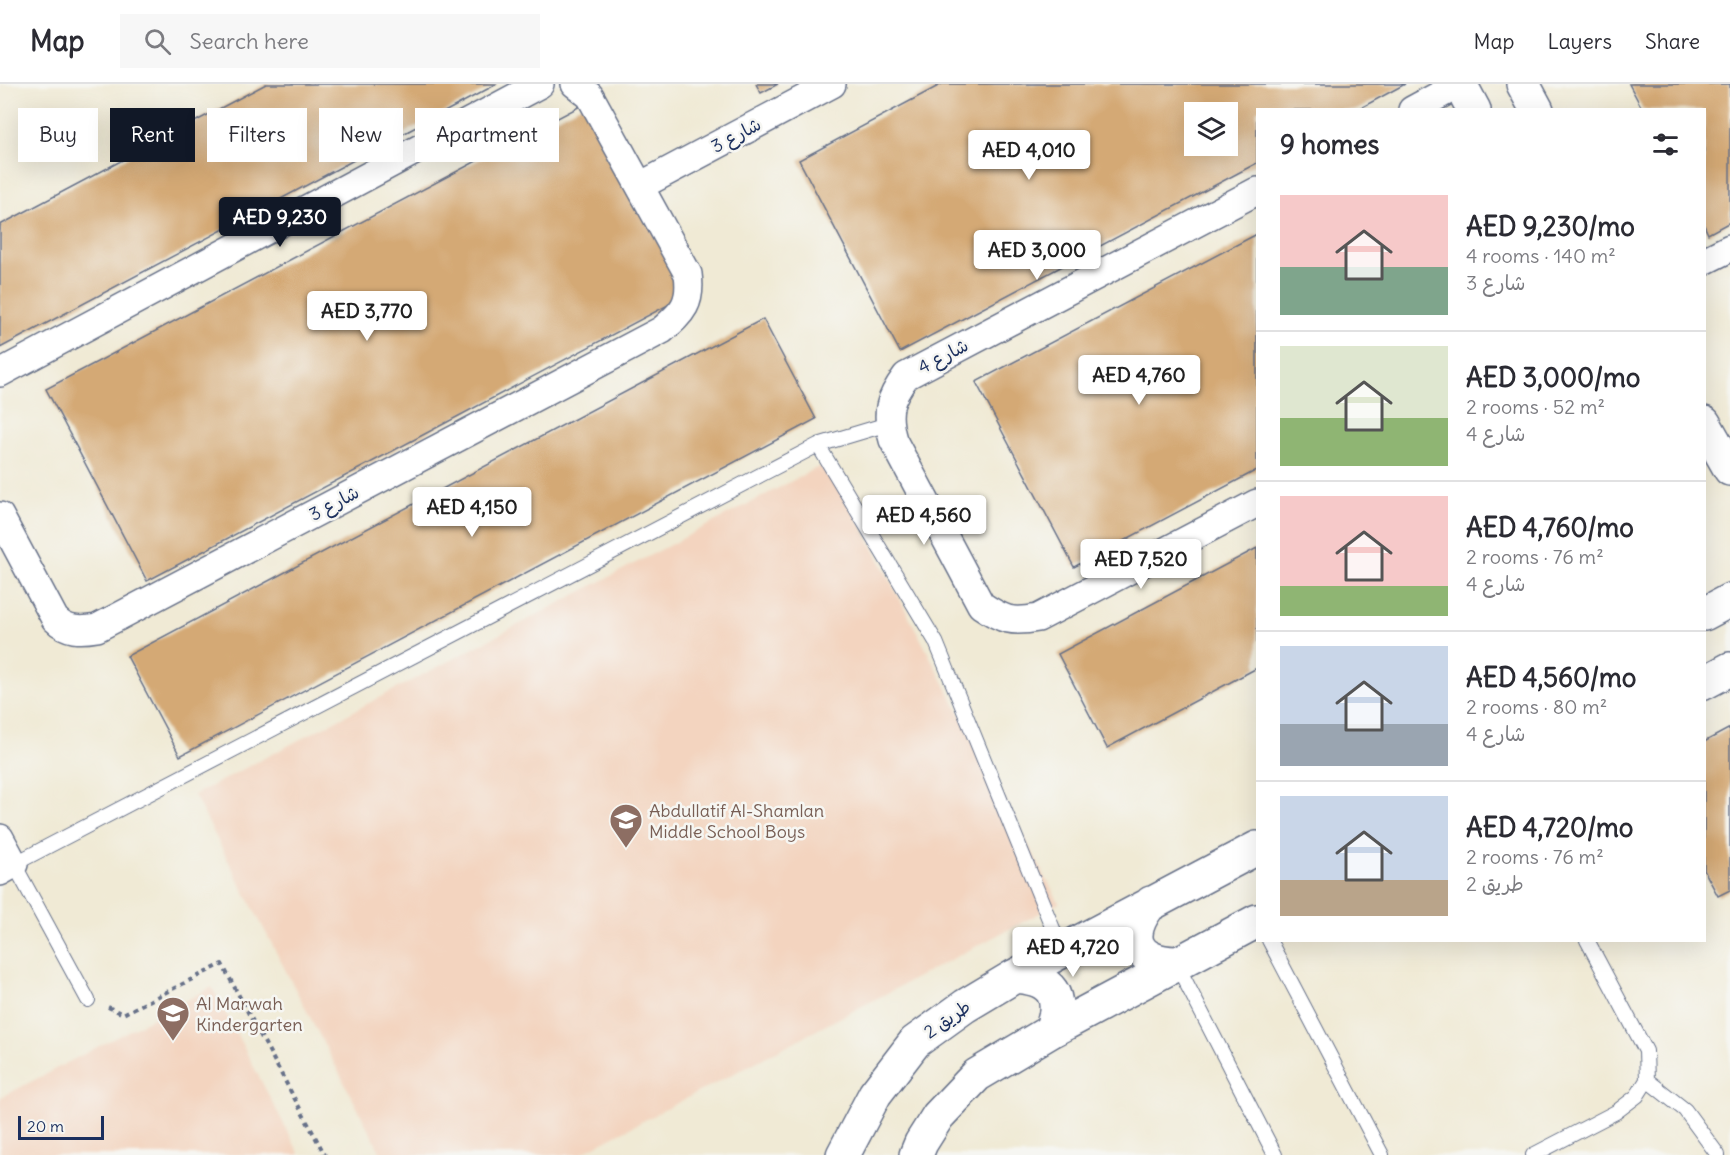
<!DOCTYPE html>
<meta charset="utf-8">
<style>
:root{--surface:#fff;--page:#f7f7f7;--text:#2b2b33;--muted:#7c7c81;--line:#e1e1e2;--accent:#111827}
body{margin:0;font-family:Delius,"Playpen Sans Arabic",sans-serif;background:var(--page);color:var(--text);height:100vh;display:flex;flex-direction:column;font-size:22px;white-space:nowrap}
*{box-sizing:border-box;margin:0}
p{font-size:20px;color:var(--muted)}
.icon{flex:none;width:33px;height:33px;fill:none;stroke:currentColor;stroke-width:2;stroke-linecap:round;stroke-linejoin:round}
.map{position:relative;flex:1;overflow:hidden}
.drawer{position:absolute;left:1256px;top:24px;width:450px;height:834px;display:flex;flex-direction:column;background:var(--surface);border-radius:0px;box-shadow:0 6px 24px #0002}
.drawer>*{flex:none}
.banner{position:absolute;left:18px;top:24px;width:570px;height:54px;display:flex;gap:12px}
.tools{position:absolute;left:1184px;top:18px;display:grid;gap:12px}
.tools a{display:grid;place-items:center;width:54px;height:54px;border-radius:0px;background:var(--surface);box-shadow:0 6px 24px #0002;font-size:30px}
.scale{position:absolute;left:18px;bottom:15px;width:86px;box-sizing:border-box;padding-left:6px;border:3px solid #1b2f5e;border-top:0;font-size:16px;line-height:21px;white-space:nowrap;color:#1b2f5e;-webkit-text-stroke:4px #f6f6f2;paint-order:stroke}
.price{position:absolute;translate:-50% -51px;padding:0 14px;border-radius:6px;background:#fff;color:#222;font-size:20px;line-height:39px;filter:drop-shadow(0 2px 3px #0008)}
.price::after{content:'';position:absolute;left:50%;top:36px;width:18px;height:14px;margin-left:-9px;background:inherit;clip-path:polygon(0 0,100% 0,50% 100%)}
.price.on{background:var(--accent);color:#fff}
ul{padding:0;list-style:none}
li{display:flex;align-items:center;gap:18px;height:150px;padding:0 24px}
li+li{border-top:2px solid var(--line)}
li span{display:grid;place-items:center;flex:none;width:168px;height:120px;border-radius:0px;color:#555}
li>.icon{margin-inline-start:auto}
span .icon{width:72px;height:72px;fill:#fffc;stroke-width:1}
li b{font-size:26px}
h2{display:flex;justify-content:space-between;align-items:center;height:72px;padding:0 24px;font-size:26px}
.pill{padding:0 21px;border-radius:0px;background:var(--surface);box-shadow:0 6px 24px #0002;font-size:21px;line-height:54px}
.pill.on{background:var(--accent);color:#fff}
header{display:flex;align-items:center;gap:36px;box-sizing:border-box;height:84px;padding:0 30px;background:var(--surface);border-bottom:2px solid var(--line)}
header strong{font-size:28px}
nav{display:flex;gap:33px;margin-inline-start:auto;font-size:21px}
.search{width:420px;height:54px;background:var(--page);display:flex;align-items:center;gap:15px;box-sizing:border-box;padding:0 21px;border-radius:0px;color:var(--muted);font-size:22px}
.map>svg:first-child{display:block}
</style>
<header>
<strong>Map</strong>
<div class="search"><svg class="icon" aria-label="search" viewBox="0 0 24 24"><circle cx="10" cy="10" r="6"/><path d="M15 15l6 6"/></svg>Search here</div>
<nav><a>Map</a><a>Layers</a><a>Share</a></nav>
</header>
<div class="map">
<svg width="1730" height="1071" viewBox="0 0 1730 1071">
<rect width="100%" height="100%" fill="#f6f6f2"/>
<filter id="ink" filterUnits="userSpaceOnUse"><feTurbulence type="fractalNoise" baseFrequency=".0167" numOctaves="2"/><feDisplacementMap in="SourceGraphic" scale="12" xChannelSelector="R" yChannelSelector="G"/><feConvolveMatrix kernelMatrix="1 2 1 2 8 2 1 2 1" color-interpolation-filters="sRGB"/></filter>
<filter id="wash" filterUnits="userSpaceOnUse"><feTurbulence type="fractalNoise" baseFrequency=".008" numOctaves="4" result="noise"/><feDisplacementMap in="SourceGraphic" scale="24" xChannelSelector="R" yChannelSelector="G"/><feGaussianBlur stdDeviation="1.35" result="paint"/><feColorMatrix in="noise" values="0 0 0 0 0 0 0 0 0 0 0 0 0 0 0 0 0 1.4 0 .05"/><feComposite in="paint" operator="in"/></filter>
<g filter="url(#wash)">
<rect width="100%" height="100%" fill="#f0ead5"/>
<path fill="#f3d4bf" d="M 828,378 L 1059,819 L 578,1071 L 382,1071 L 194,711 Z
M 212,903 L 300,1071 L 0,1071 L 0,1014 Z"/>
<g id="blocks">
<path fill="#d4a975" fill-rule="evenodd" d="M 266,0 L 497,0 L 0,264 L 0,141 Z
M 756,0 L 778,0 L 761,9 Z
M 942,0 L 1405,0 L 1357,26 L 1257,26 L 1257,79 L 900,268 L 799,76 ZM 1194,28 L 1227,28 L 1227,62 L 1194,62 Z
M 1629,0 L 1730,0 L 1730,138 L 1708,150 L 1704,141 L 1704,26 L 1643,26 Z
M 586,19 L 687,211 L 147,497 L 46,305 Z
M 1257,150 L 1257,386 L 1074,483 L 976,298 Z
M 763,235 L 816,335 L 180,672 L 127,572 Z
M 1257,464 L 1257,584 L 1107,664 L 1058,570 Z
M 1730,644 L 1730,806 L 1718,812 L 1704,786 L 1704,658 Z"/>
</g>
</g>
<g filter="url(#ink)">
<use href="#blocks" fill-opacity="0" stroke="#667088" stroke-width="1.5"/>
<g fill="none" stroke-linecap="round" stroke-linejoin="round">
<g stroke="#667088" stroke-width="16">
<path id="lane" d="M 818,361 L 936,558 L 1062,867
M 1269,856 L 1382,1071
M 1176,879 L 1275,1071
M 88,916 L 14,780 L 818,361 L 888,340
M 1647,996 L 1685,1026 L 1718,1071
M 1533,1071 L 1616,1028 L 1637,1012 L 1647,996 L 1646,967 L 1587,856"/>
</g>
<g stroke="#667088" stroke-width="30">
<path id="street" d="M 1412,26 L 1460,0
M 640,102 L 832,0
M 1257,107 L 906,292 C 889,315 885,328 893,356 L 981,521 C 1003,536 1012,539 1038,534 L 1257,419
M 1704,177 L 1730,164
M 0,289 L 540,0
M 0,432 L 55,535 C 67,547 80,547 97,544 L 662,246 C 683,228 692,219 688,190 L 590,12 L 575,0
M 0,754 L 14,780 L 0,788"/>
</g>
<g stroke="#667088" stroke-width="36">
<path id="secondary" d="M 1460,0 L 1474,26
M 1523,0 L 1537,26
M 1704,339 L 1730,385
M 1704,530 L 1730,516
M 1704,599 L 1730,585
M 1151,819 C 1124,851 1134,878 1176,879
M 1015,892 C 1052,895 1064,911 1051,947
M 843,1071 L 875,1010 L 915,958 L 965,922 L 1015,892 L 1257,764
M 916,1071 L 921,1059 L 938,1032 L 977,991 L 1051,947 L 1257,837"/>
</g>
<path stroke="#667088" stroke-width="4" stroke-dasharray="4.5 4.5" stroke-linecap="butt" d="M 108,923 L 123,930 L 222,880 L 325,1071"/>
<use href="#lane" stroke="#fff" stroke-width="14"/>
<use href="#street" stroke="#fff" stroke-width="27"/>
<use href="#secondary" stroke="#fff" stroke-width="33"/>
</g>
</g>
<defs>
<g id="school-pin" transform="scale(1.725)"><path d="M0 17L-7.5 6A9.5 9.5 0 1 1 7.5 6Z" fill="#8d6e63" stroke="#f6f6f2"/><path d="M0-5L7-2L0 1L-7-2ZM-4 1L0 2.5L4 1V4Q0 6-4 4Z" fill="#fff"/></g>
</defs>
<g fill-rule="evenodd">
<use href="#school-pin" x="626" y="736"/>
<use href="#school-pin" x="173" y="929"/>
</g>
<g text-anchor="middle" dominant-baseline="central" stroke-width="5" stroke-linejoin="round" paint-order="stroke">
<g font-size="18" fill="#1b2f5e" stroke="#f6f6f2">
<text transform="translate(736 51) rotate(-28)">شارع 3</text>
<text transform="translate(943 272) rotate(-28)">شارع 4</text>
<text transform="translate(334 419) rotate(-28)">شارع 3</text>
<text transform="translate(947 935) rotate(-35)">طريق 2</text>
</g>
<g font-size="18" fill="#785e54" stroke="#f6f6f2" text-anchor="start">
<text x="649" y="726">Abdullatif Al-Shamlan<tspan x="649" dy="21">Middle School Boys</tspan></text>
<text x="196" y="919">Al Marwah<tspan x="196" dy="21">Kindergarten</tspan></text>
</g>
</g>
</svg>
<div class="tools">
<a><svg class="icon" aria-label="layers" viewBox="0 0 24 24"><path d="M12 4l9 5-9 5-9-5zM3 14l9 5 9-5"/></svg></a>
</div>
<div class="scale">20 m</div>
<b class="price" style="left:1029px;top:97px">AED 4,010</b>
<b class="price on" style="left:280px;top:164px">AED 9,230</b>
<b class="price" style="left:1037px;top:197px">AED 3,000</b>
<b class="price" style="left:367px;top:258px">AED 3,770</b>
<b class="price" style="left:1139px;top:322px">AED 4,760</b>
<b class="price" style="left:472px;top:454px">AED 4,150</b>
<b class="price" style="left:924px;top:462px">AED 4,560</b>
<b class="price" style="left:1141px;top:506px">AED 7,520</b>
<b class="price" style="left:1073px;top:894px">AED 4,720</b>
<div class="banner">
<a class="pill">Buy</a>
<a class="pill on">Rent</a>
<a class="pill">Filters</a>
<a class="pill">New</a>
<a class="pill">Apartment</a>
</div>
<section class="drawer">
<h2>9 homes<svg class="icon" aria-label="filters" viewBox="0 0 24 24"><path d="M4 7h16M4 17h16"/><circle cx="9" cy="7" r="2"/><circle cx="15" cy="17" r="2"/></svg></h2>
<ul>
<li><span style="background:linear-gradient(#f6c9c9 60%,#7fa58c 0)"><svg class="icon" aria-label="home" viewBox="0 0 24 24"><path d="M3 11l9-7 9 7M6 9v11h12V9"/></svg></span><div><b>AED 9,230/mo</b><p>4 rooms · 140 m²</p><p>شارع 3</p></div></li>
<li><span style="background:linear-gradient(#dfe7d0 60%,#8fb573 0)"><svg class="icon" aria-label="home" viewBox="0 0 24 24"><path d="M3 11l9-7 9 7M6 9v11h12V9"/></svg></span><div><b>AED 3,000/mo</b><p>2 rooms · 52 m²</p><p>شارع 4</p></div></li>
<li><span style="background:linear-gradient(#f6c9c9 75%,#8fb573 0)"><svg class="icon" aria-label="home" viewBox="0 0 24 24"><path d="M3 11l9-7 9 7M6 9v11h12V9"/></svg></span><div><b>AED 4,760/mo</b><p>2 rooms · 76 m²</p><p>شارع 4</p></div></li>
<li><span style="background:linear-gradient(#c9d6e8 65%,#9aa5b1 0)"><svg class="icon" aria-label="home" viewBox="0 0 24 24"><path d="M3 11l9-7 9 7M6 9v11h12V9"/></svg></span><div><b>AED 4,560/mo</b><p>2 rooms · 80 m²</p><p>شارع 4</p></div></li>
<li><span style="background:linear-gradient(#c9d6e8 70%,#b9a48a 0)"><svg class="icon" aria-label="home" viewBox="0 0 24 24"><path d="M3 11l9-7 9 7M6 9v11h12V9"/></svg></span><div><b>AED 4,720/mo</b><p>2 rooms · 76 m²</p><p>طريق 2</p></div></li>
</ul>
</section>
</div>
